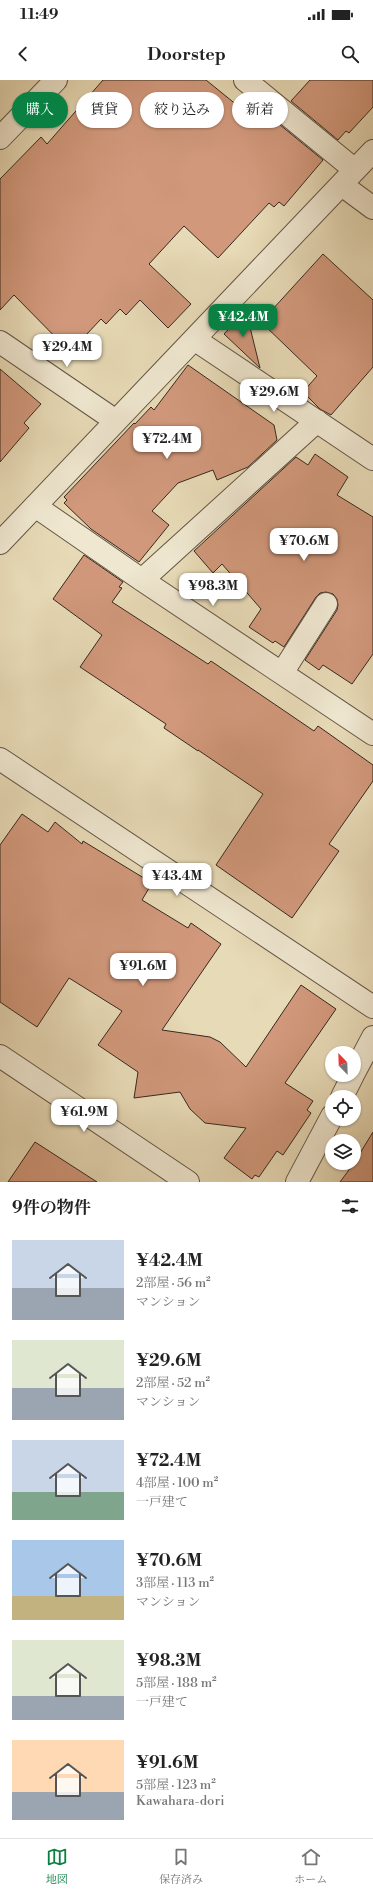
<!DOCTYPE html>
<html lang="ja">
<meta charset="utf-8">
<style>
:root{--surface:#fff;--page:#f6f6f6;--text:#222;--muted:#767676;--line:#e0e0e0;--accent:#0b8043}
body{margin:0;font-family:"Libre Bodoni","Noto Serif JP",serif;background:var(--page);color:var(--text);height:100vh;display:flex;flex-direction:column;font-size:15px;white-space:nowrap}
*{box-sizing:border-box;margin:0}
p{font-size:13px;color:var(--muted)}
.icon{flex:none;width:22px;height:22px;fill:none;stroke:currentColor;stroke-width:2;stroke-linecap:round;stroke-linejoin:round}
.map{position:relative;height:1102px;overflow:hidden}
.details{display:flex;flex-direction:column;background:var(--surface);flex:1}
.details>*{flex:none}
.top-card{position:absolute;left:12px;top:12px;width:349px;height:36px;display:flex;gap:8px}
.needle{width:26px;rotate:337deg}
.buttons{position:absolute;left:325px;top:966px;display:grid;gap:8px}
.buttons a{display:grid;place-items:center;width:36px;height:36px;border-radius:50%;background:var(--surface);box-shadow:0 1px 3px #0004;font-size:20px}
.price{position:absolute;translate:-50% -34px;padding:0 9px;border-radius:8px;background:#fff;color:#222;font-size:13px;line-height:26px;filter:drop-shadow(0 1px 2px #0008)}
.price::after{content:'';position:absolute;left:50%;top:24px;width:12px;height:9px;margin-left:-6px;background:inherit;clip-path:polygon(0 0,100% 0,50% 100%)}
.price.current{background:var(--accent);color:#fff}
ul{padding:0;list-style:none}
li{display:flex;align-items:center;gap:12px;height:100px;padding:0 12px}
li span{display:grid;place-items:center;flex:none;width:112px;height:80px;border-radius:0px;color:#555}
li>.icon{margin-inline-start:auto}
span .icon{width:48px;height:48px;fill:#fffc;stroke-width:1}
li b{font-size:17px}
h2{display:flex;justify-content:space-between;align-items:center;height:48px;padding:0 12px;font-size:17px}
.chip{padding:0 14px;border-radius:18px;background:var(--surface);box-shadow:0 1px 3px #0004;font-size:14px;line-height:36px}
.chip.current{background:var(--accent);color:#fff}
.status{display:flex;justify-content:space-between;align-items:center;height:28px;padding:0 20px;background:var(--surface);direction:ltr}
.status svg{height:11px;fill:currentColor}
header{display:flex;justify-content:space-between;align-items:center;height:52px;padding:0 12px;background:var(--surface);font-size:18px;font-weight:600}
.tabs{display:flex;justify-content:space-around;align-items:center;height:56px;border-top:1px solid var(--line);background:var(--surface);font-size:11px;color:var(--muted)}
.tabs a{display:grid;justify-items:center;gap:2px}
.tabs .current{color:var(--accent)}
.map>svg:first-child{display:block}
</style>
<div class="status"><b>11:49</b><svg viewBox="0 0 49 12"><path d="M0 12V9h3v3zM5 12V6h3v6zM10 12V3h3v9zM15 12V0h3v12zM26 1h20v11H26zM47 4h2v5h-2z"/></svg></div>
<header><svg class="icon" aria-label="back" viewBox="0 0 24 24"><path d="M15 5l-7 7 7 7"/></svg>Doorstep<svg class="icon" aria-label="search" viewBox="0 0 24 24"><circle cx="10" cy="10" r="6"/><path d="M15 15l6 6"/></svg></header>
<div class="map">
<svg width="373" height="1102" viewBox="0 0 373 1102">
<rect width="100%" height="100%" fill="#e7dab6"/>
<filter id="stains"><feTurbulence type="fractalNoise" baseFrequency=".005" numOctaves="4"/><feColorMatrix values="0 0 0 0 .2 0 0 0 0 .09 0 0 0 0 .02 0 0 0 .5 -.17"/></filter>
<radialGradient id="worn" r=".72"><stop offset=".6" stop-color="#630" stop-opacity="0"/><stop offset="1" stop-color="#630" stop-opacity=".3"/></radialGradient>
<path fill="#d1987b" stroke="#37281f" d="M 103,0 L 206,0 L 243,30 L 250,22 L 271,43 L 274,40 L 323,80 L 284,126 L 279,122 L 274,127 L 269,123 L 218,178 L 184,146 L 149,184 L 191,224 L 168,248 L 140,220 L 126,235 L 120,229 L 106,244 L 101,239 L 70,272 L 14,215 L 0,230 L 0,99 L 41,57 L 47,64 Z
M 310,0 L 373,0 L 373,27 L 349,53 L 346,51 L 338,60 L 291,21 Z
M 323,174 L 373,220 L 373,287 L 331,335 L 320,329 L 303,312 L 317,296 L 261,242 Z
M 246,231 L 260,288 L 224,254 Z
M 188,285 L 274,345 L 277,360 L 248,387 L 217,400 L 213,390 L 178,403 L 152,431 L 169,445 L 139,482 L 91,449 L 64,423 L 67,420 L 64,417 L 134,343 L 135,344 L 151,327 L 154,330 Z
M 0,289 L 41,324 L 24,343 L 29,348 L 0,382 Z
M 315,374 L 348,397 L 337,415 L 373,437 L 373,574 L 352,604 L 323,585 L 319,590 L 305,580 L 337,530 L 338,525 L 337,519 L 333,514 L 326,512 L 320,513 L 316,517 L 284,567 L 275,561 L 273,563 L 249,547 L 261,529 L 222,484 L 213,493 L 194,471 L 296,377 L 308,385 Z
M 84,475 L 123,502 L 119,507 L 122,508 L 112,522 L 208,584 L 211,581 L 314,651 L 318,646 L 373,685 L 373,701 L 329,764 L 339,771 L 292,838 L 216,785 L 263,714 L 198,670 L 198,671 L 164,648 L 166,644 L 80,587 L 102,555 L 53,519 Z
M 22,734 L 48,752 L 55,742 L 82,764 L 83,761 L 152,803 L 142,820 L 188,848 L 191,843 L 221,864 L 162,950 L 210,957 L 220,962 L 246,987 L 301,905 L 336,929 L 285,1003 L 313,1021 L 307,1030 L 311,1033 L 283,1075 L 277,1071 L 259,1097 L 255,1095 L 252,1099 L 224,1078 L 246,1048 L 205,1043 L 190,1029 L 180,1012 L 134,1018 L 138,992 L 98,965 L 122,931 L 69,898 L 37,947 L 0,922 L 0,765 Z
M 373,1052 L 373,1102 L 340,1102 L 354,1083 Z
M 35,1062 L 97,1102 L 8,1102 Z"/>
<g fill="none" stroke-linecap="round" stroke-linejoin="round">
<g stroke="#635445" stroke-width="24">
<path id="minor" d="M 245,0 L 355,90
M 0,58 L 56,0
M 342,105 L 373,128
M 194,259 L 373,379
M 0,262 L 116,341
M 35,426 L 142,500 L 373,654
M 0,463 L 373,71
M 142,500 L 317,341
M 282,593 L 326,524
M 0,679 L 373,927
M 0,976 L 188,1102
M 354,993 L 373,957
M 342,1017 L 353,995
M 297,1102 L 332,1036"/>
</g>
<use href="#minor" stroke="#efe7d0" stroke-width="22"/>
</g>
<rect width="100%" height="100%" filter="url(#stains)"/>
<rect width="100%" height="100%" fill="url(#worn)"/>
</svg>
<div class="buttons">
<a><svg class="needle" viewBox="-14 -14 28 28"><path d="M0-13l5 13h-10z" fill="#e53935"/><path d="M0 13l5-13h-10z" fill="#767676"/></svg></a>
<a><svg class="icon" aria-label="locate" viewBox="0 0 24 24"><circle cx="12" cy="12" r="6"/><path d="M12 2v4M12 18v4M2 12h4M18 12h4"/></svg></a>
<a><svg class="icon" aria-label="layers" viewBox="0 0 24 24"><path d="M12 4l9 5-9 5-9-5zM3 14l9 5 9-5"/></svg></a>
</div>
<b class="price current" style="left:243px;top:258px">¥42.4M</b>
<b class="price" style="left:67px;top:288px">¥29.4M</b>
<b class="price" style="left:274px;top:333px">¥29.6M</b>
<b class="price" style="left:167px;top:380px">¥72.4M</b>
<b class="price" style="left:304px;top:482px">¥70.6M</b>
<b class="price" style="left:213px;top:527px">¥98.3M</b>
<b class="price" style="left:177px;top:817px">¥43.4M</b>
<b class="price" style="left:143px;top:907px">¥91.6M</b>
<b class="price" style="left:84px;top:1053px">¥61.9M</b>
<div class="top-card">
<a class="chip current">購入</a>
<a class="chip">賃貸</a>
<a class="chip">絞り込み</a>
<a class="chip">新着</a>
</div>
</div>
<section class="details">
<h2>9件の物件<svg class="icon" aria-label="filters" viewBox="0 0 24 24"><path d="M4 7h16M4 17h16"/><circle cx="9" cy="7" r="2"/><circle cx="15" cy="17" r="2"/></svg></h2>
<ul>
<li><span style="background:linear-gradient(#c9d6e8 60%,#9aa5b1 0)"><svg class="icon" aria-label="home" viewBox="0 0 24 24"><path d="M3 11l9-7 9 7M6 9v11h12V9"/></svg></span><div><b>¥42.4M</b><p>2部屋 · 56 m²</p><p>マンション</p></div></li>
<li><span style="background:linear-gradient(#dfe7d0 60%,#9aa5b1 0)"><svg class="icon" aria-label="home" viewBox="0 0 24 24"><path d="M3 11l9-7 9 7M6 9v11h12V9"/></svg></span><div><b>¥29.6M</b><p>2部屋 · 52 m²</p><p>マンション</p></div></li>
<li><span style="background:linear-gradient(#c9d6e8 65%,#7fa58c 0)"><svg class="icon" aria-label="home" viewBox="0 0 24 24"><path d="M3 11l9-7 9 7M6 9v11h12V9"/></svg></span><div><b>¥72.4M</b><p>4部屋 · 100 m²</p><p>一戸建て</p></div></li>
<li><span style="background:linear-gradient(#a9c7e8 70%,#c2b280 0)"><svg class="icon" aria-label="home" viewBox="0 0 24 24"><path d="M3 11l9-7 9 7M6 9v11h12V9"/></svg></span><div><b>¥70.6M</b><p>3部屋 · 113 m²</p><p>マンション</p></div></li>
<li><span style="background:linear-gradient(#dfe7d0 70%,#9aa5b1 0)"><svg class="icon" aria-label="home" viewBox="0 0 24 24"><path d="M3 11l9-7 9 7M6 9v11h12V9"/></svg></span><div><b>¥98.3M</b><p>5部屋 · 188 m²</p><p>一戸建て</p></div></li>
<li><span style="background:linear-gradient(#ffd9b3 65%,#9aa5b1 0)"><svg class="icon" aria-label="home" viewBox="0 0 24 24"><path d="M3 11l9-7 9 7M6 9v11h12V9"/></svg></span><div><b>¥91.6M</b><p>5部屋 · 123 m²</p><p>Kawahara-dori</p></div></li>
</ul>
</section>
<nav class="tabs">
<a class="current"><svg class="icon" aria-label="map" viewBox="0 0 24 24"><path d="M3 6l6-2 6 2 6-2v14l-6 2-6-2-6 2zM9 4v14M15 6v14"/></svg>地図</a>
<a><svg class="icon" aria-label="saved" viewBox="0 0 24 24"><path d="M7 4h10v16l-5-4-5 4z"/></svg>保存済み</a>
<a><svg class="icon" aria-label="home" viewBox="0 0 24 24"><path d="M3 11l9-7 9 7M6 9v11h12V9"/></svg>ホーム</a>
</nav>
